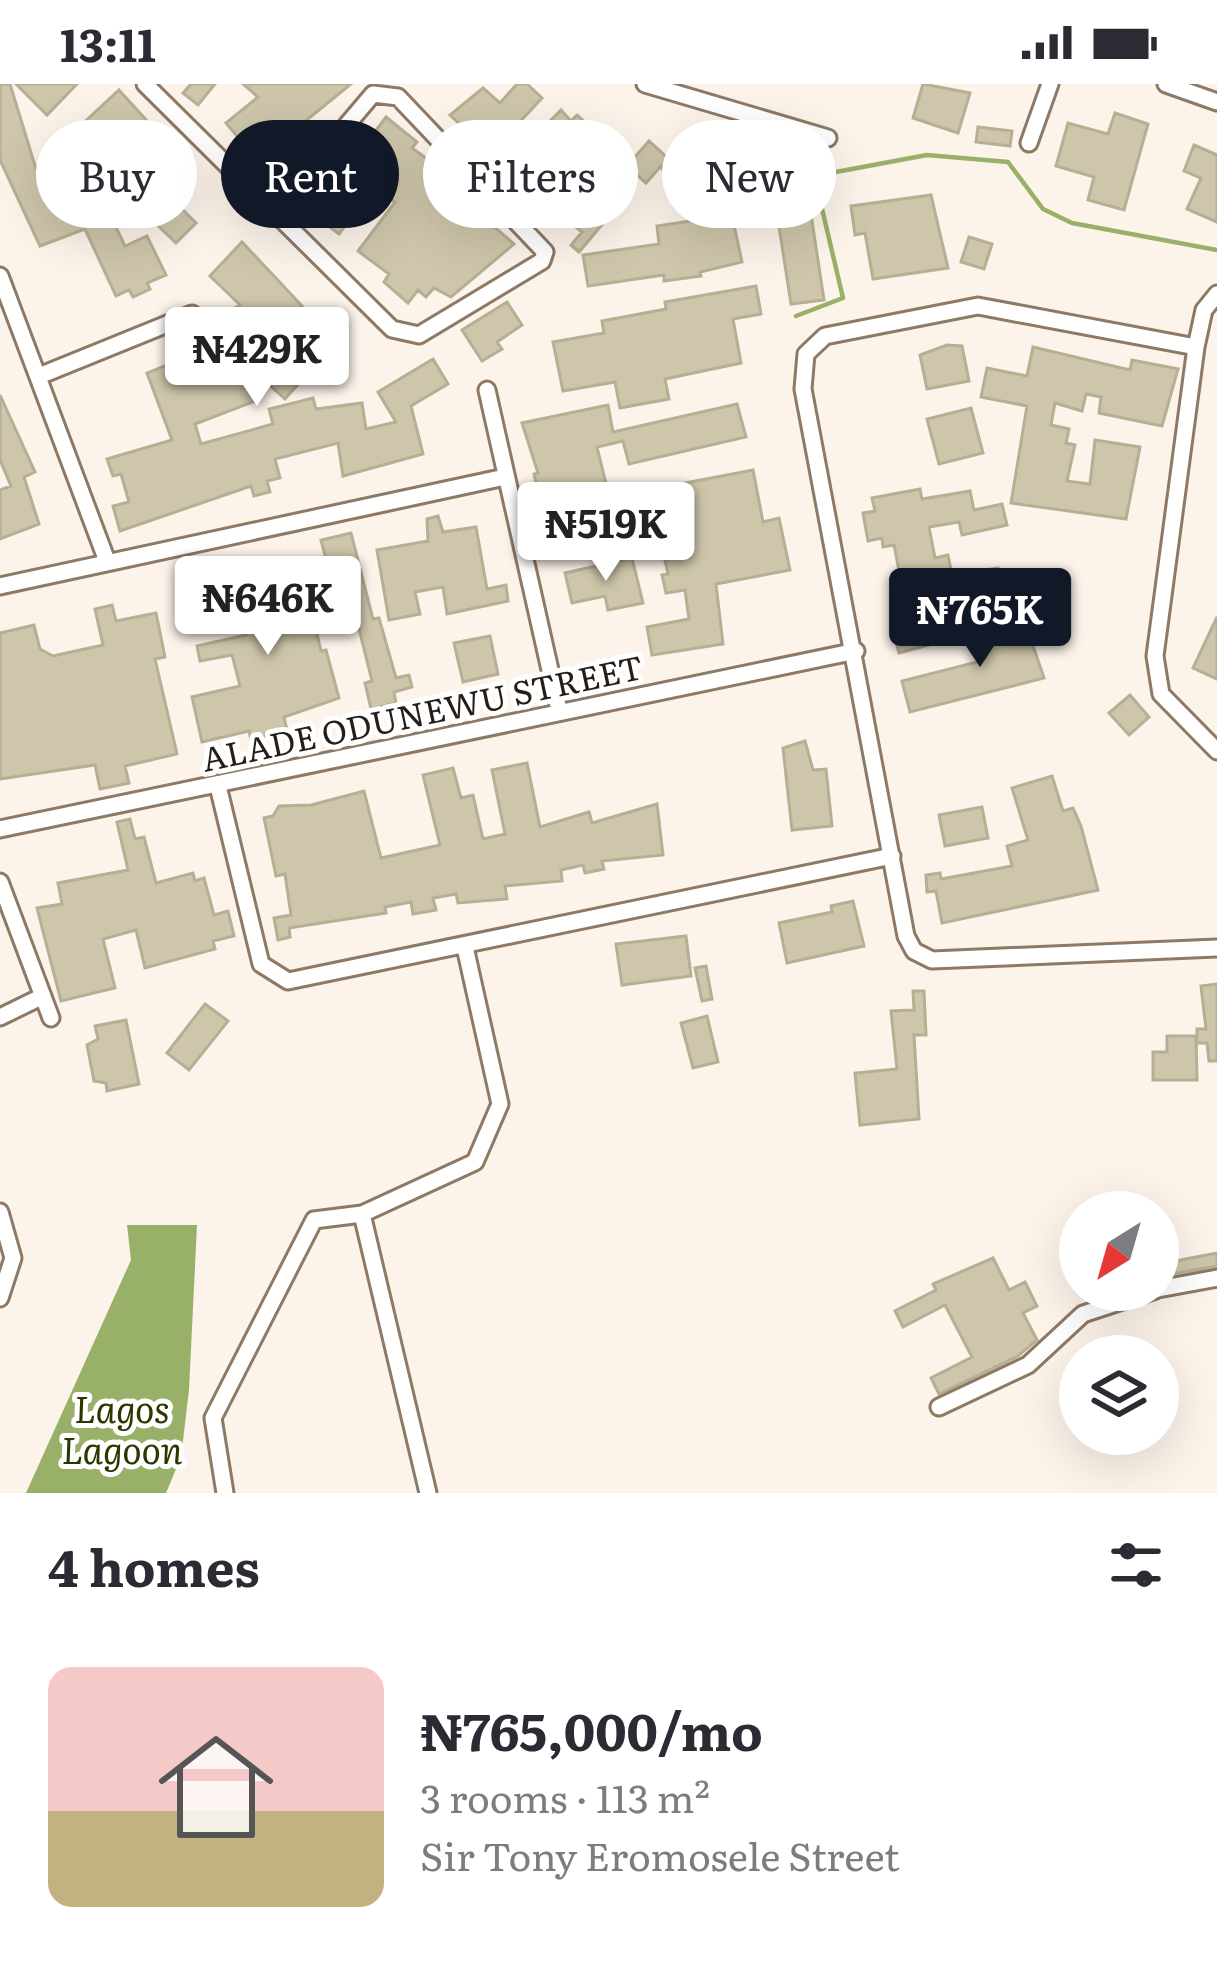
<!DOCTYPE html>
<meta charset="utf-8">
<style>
:root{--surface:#fff;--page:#f2f2f3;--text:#2b2b33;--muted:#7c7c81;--accent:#111827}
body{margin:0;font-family:Literata,serif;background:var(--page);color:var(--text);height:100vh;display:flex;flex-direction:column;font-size:45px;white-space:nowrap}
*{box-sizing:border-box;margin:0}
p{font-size:39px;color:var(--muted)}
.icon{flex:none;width:66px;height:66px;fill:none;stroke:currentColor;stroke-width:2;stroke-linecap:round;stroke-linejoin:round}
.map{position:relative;height:1409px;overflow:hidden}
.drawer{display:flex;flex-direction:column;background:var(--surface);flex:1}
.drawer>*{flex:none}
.banner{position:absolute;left:36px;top:36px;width:1146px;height:108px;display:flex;gap:24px}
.needle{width:78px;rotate:217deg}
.tools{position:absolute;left:1059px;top:1107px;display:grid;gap:24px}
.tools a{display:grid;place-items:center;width:120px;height:120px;border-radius:50%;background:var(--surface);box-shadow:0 12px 48px #0002;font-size:60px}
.price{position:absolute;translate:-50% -102px;padding:0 27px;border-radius:12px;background:#fff;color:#222;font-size:39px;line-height:78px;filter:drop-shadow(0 3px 6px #0008)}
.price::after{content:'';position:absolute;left:50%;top:72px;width:36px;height:27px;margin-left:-18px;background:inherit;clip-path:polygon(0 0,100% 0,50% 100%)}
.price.active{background:var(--accent);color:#fff}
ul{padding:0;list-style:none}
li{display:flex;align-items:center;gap:36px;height:300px;padding:0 48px}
li span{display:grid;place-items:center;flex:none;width:336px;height:240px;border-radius:24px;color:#555}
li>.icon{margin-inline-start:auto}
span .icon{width:144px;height:144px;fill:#fffc;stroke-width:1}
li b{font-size:51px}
h2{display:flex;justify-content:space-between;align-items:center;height:144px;padding:0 48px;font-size:51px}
.chip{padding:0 42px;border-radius:54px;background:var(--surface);box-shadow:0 12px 48px #0002;font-size:42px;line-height:108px}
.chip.active{background:var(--accent);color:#fff}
.status{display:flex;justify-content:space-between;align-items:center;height:84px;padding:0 60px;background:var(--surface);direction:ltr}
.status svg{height:33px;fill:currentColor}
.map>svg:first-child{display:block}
</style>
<div class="status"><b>13:11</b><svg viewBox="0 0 49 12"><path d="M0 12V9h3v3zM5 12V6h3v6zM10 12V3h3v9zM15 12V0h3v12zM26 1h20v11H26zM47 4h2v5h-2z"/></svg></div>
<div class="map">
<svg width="1217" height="1409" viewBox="0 0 1217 1409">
<rect width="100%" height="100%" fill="#fcf3ea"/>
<path fill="#99b068" d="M 127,1141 L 197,1141 L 189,1306 L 181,1373 L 166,1409 L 26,1409 L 131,1176 Z"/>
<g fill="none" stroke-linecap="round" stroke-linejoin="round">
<path stroke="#99b068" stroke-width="4.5" d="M 796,232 L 843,214 L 819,112 L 825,90 L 927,71 L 1008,78 L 1043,125 L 1072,139 L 1217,166"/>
</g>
<path fill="#cec6aa" stroke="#b6af93" stroke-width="3" d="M 0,0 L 10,0 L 36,85 L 81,67 L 98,108 L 118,100 L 129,128 L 112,135 L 125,162 L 147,152 L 166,191 L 147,199 L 150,205 L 133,213 L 129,206 L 116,212 L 85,145 L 40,162 L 0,76 Z
M 16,0 L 77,0 L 47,31 Z
M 191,0 L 215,0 L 198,21 L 183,9 Z
M 243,0 L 351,0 L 303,39 L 318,57 L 295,76 L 268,43 L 245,62 L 226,39 L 258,13 Z
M 517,0 L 527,0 L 542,14 L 491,69 L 450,31 L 483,4 L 500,19 Z
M 923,0 L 970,9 L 958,49 L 913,34 Z
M 119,6 L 148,38 L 107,75 L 78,44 Z
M 561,26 L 571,37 L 577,31 L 587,40 L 581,46 L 589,54 L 576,67 L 627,111 L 579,168 L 571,161 L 582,148 L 561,131 L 574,116 L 522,65 Z
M 1115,29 L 1148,40 L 1124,126 L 1088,116 L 1094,93 L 1056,82 L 1068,39 L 1108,50 Z
M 386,33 L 417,58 L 412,64 L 445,88 L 430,107 L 451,123 L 456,117 L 479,137 L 483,133 L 514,160 L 451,213 L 434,204 L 426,213 L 418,206 L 408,219 L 384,198 L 389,190 L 358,167 L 395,118 L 374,103 L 339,150 L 313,131 Z
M 978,43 L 1012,47 L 1010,62 L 976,58 Z
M 719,53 L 730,80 L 677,116 L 661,82 L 646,99 L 627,82 L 649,57 L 670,76 Z
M 1194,61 L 1217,71 L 1217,138 L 1187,125 L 1201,94 L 1184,87 Z
M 807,104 L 824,216 L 791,220 L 774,110 Z
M 931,111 L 948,184 L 873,195 L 865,149 L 855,151 L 851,122 Z
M 728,113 L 742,178 L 700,188 L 701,192 L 664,197 L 664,191 L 588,202 L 583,171 L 659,160 L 657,142 L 697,136 L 694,119 Z
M 173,116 L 196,139 L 176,159 L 153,137 Z
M 969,153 L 992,160 L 984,185 L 961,178 Z
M 242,158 L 302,222 L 261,261 L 284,282 L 322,240 L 346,261 L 317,293 L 310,287 L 285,315 L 246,280 L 258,316 L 195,340 L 201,360 L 273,340 L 269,325 L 313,314 L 316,325 L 362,319 L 366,345 L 396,338 L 378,308 L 433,275 L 448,300 L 411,322 L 423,370 L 343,392 L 338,359 L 275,375 L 280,394 L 267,397 L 270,408 L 254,412 L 251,402 L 120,447 L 113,422 L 129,418 L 121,390 L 113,392 L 107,375 L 172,356 L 147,289 L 185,274 L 177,254 L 188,250 L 201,281 L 225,274 L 269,224 L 225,246 L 218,233 L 240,221 L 210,192 Z
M 756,202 L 761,230 L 733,235 L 741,279 L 665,295 L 669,315 L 620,324 L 615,298 L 563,307 L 553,258 L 604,249 L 602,237 L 666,225 L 665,218 Z
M 507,218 L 522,241 L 497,258 L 502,265 L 482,277 L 462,246 Z
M 947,261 L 962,262 L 969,297 L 927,305 L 920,271 Z
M 1033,263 L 1130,286 L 1132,276 L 1178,285 L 1162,342 L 1099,329 L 1101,313 L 1086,310 L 1082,327 L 1055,319 L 1051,341 L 1069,345 L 1066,359 L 1075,361 L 1067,397 L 1090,400 L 1095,356 L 1140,363 L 1126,435 L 1011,419 L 1027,322 L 981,313 L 987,284 L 1027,292 Z
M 0,311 L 35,388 L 24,393 L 39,440 L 0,455 L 0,406 L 11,402 L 0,376 Z
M 737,320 L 746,353 L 629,380 L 623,357 L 597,363 L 609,412 L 543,428 L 534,390 L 538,389 L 522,339 L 608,321 L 613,348 Z
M 971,324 L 983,369 L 939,380 L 927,335 Z
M 753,386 L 763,438 L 779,434 L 790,486 L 716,500 L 723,560 L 652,571 L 647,543 L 689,535 L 685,506 L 666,509 L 662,491 L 668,490 L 658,444 L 641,448 L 633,409 Z
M 920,405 L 922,415 L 970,407 L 974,426 L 1002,420 L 1007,441 L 962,451 L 959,438 L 929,443 L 935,474 L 948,471 L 952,491 L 998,484 L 1001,502 L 942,516 L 952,555 L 899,569 L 891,538 L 908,533 L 894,461 L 883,463 L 882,454 L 868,457 L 863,429 L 875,427 L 872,414 Z
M 438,432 L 443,448 L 476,443 L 487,505 L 506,501 L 508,517 L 447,530 L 443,503 L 415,508 L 420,530 L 389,536 L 377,466 L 428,457 L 427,435 Z
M 351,449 L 373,535 L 379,534 L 396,594 L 409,591 L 412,603 L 394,608 L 396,619 L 371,625 L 365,599 L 372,597 L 359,545 L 349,515 L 337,518 L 321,456 Z
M 632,474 L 643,519 L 608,526 L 605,512 L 572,519 L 565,489 Z
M 300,476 L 321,567 L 326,566 L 339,614 L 284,633 L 287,646 L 251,656 L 249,647 L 202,658 L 192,613 L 240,602 L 232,571 L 200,577 L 197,562 L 246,551 L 241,529 L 229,532 L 226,519 L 239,517 L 233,489 Z
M 112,521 L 116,537 L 156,529 L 165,573 L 155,575 L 177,670 L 125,682 L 129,699 L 100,705 L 95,681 L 0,695 L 0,549 L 34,541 L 40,565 L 53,572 L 103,561 L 95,525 Z
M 1217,533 L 1217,595 L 1193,584 Z
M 1025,538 L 1044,594 L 910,628 L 902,597 L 981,577 L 974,550 Z
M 490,552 L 498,590 L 463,598 L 454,559 Z
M 1130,611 L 1149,633 L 1129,651 L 1109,629 Z
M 805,657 L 813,686 L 826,685 L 832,742 L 792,746 L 783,664 Z
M 527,679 L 540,743 L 589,728 L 592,739 L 657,720 L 663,771 L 602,777 L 604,785 L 585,789 L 583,781 L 561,786 L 562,797 L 505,802 L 507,815 L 458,819 L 456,810 L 433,814 L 436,826 L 413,830 L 411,818 L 385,823 L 386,829 L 289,844 L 290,853 L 278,856 L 274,834 L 291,831 L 285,790 L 276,792 L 264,734 L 273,732 L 279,722 L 311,721 L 364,707 L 381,774 L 440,761 L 423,691 L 453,684 L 461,714 L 473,711 L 483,755 L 505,750 L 492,686 Z
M 1052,692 L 1063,727 L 1073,724 L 1081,742 L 1098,806 L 942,839 L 936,807 L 927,808 L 926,791 L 940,789 L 941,795 L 1012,782 L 1007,762 L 1028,756 L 1012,704 Z
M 982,723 L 988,754 L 945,762 L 939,731 Z
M 130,735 L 135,755 L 144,753 L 156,799 L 193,789 L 195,797 L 204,794 L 214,831 L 228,827 L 234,852 L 213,857 L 215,865 L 145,884 L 136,846 L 103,855 L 115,904 L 61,917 L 37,824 L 62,820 L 58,799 L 128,786 L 117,738 Z
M 853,817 L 864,862 L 787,879 L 779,839 L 832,828 L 831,822 Z
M 686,852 L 691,892 L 622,901 L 616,860 Z
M 706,882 L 712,915 L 702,917 L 695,884 Z
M 1217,900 L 1217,977 L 1209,977 L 1207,959 L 1197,959 L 1197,945 L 1206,945 L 1201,902 Z
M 913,907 L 924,907 L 926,951 L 914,951 L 919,1035 L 860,1041 L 855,989 L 897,985 L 891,927 L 914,926 Z
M 205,920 L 228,937 L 189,986 L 167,969 Z
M 707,932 L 718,978 L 693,984 L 681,939 Z
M 126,936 L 139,1000 L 107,1007 L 106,999 L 94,997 L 87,961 L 98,955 L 95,942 Z
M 1167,952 L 1196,952 L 1197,996 L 1153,996 L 1153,968 L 1167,968 Z
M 1217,1169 L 1217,1182 L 1172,1190 L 1170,1178 Z
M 993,1174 L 1009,1206 L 1025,1198 L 1037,1222 L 1023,1229 L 1037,1256 L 1018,1272 L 939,1310 L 931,1294 L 972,1273 L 945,1221 L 903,1243 L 895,1227 L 936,1206 L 933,1200 Z"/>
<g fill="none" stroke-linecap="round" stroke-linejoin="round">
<g stroke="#8e7965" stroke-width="21">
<path id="street" d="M 145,0 L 392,245 L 419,251 L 542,177 L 545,168 L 398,13 L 373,10 L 273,128
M 645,0 L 828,54
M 1166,0 L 1217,18
M 1029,59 L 1050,0
M 0,192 L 107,477
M 1217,210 L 1204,226 L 1196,263 L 1155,572 L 1161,610 L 1217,667
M 1196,263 L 978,222 L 825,252 L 806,270 L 803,305 L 906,852 L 914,867 L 932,876 L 1217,864
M 39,292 L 192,230
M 487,306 L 559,626
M 0,502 L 505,393
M 218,702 L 261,880 L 288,897 L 892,772
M 0,745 L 856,567
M 0,798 L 51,934
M 0,933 L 43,912
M 0,1128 L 13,1174 L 0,1214
M 362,1130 L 428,1409
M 1158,1205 L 1217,1194
M 939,1323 L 1028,1281 L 1083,1230 L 1156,1206
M 225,1409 L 213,1334 L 314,1136 L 362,1130 L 475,1078 L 500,1020 L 465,863"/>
</g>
<use href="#street" stroke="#fff" stroke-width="15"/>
</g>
<g text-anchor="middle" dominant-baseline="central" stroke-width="10" stroke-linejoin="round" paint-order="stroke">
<g font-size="33" fill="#261e16" stroke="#fff">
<text transform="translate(422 627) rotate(-12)">ALADE ODUNEWU STREET</text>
</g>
<g font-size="36" font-style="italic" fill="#2b3800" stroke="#fff">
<text x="122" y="1323">Lagos<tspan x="122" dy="41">Lagoon</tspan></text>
</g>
</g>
</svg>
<div class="tools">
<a><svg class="needle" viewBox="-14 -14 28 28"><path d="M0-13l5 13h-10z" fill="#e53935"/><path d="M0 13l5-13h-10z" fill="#7c7c81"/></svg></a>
<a><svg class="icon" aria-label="layers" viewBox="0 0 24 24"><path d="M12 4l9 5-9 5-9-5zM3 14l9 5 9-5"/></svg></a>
</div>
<b class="price" style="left:257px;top:325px">₦429K</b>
<b class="price" style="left:606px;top:500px">₦519K</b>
<b class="price" style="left:268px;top:574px">₦646K</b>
<b class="price active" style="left:980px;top:586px">₦765K</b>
<div class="banner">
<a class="chip">Buy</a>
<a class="chip active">Rent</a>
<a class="chip">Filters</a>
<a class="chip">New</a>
</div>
</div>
<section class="drawer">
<h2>4 homes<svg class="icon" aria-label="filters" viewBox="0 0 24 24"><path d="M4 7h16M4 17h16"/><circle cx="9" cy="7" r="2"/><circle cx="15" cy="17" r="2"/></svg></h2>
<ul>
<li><span style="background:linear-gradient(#f6c9c9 60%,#c2b280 0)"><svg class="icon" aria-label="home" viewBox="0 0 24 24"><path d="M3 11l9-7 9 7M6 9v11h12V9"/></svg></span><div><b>₦765,000/mo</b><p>3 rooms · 113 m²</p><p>Sir Tony Eromosele Street</p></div></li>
</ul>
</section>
